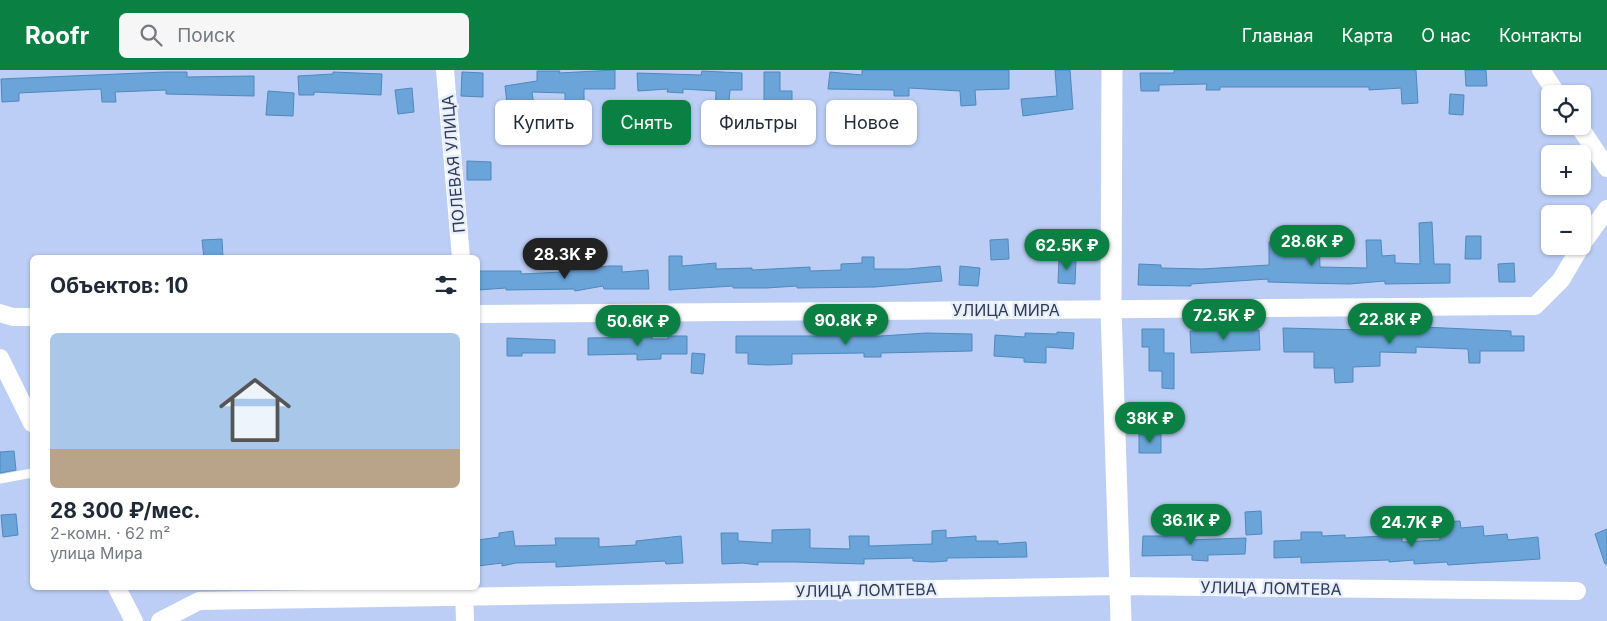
<!DOCTYPE html>
<html lang="ru">
<meta charset="utf-8">
<style>
:root{--surface:#fff;--page:#f6f6f7;--text:#1f2937;--muted:#747a83;--line:#e0e1e3;--accent:#0b8043}
body{margin:0;font-family:Inter,sans-serif;background:var(--page);color:var(--text);height:100vh;display:flex;flex-direction:column;font-size:19px;white-space:nowrap}
*{box-sizing:border-box;margin:0}
p{font-size:16px;color:var(--muted)}
.icon{flex:none;width:28px;height:28px;fill:none;stroke:currentColor;stroke-width:2;stroke-linecap:round;stroke-linejoin:round}
.map{position:relative;flex:1;overflow:hidden}
.side{position:absolute;left:30px;top:185px;width:450px;height:335px;display:flex;flex-direction:column;background:var(--surface);border-radius:8px;box-shadow:0 1px 4px #0004}
.side>*{flex:none}
.guide{position:absolute;left:495px;top:30px;width:475px;height:45px;display:flex;gap:10px}
.fabs{position:absolute;left:1541px;top:15px;display:grid;gap:10px}
.fabs a{display:grid;place-items:center;width:50px;height:50px;border-radius:8px;background:var(--surface);box-shadow:0 1px 4px #0004;font-size:25px}
.price{position:absolute;translate:-50% -42px;padding:0 11px;border-radius:18px;background:var(--accent);color:#fff;font-size:16px;line-height:32px;filter:drop-shadow(0 1px 2px #0008)}
.price::after{content:'';position:absolute;left:50%;top:30px;width:15px;height:11px;margin-left:-8px;background:inherit;clip-path:polygon(0 0,100% 0,50% 100%)}
.price.selected{background:#222;color:#fff}
ul{padding:0;list-style:none}
li{display:grid;align-content:center;gap:10px;height:265px;padding:0 20px}
li+li{border-top:1px solid var(--line)}
li span{display:grid;place-items:center;height:155px;border-radius:8px;color:#555}
li>.icon{margin-inline-start:auto}
span .icon{width:90px;height:90px;fill:#fffc;stroke-width:1}
li b{font-size:21px}
h2{display:flex;justify-content:space-between;align-items:center;height:60px;padding:0 20px;font-size:21px}
.chip{padding:0 18px;border-radius:8px;background:var(--surface);box-shadow:0 1px 4px #0004;font-size:18px;line-height:45px}
.chip.selected{background:var(--accent);color:#fff}
header{display:flex;align-items:center;gap:30px;box-sizing:border-box;height:70px;padding:0 25px;background:var(--accent);color:#fff}
header strong{font-size:24px}
nav{display:flex;gap:28px;margin-inline-start:auto;font-size:18px}
.search{width:350px;height:45px;background:var(--page);display:flex;align-items:center;gap:12px;box-sizing:border-box;padding:0 18px;border-radius:8px;color:var(--muted);font-size:19px}
.map>svg:first-child{display:block}
</style>
<header>
<strong>Roofr</strong>
<div class="search"><svg class="icon" aria-label="search" viewBox="0 0 24 24"><circle cx="10" cy="10" r="6"/><path d="M15 15l6 6"/></svg>Поиск</div>
<nav><a>Главная</a><a>Карта</a><a>О нас</a><a>Контакты</a></nav>
</header>
<div class="map">
<svg width="1607" height="551" viewBox="0 0 1607 551">
<rect width="100%" height="100%" fill="#bccef5"/>
<path fill="#6aa4d8" stroke="#4f89bb" d="M 615,0 L 615,19 L 584,19 L 584,39 L 565,39 L 565,23 L 532,22 L 536,49 L 509,51 L 505,16 L 537,11 L 537,1 L 560,1 L 559,3 Z
M 862,0 L 1009,0 L 1009,19 L 975,20 L 976,35 L 961,36 L 960,21 L 909,18 L 909,26 L 894,26 L 894,20 L 828,19 L 830,2 L 862,5 Z
M 1055,0 L 1070,0 L 1073,39 L 1023,46 L 1021,29 L 1057,26 Z
M 1174,0 L 1416,0 L 1418,33 L 1402,34 L 1401,18 L 1369,20 L 1369,17 L 1220,17 L 1220,20 L 1206,20 L 1207,14 L 1159,15 L 1159,21 L 1141,21 L 1140,3 L 1174,3 Z
M 1465,0 L 1486,0 L 1487,16 L 1466,16 Z
M 702,1 L 742,3 L 742,20 L 730,20 L 727,54 L 715,54 L 716,21 L 683,19 L 683,23 L 667,22 L 668,19 L 638,21 L 637,3 L 701,5 Z
M 165,2 L 187,2 L 187,7 L 254,6 L 254,26 L 166,24 L 166,20 L 115,22 L 116,32 L 102,32 L 101,19 L 19,23 L 19,31 L 2,32 L 1,9 Z
M 333,2 L 382,4 L 381,25 L 314,22 L 314,25 L 299,25 L 298,6 L 333,4 Z
M 462,2 L 483,3 L 483,27 L 461,26 Z
M 764,2 L 780,2 L 780,21 L 792,21 L 792,38 L 764,38 Z
M 412,18 L 414,42 L 398,44 L 395,20 Z
M 268,21 L 294,23 L 293,46 L 266,45 Z
M 1450,24 L 1464,25 L 1463,45 L 1449,44 Z
M 467,91 L 491,92 L 491,110 L 467,110 Z
M 1432,152 L 1434,194 L 1450,194 L 1450,213 L 1385,214 L 1385,211 L 1349,214 L 1303,213 L 1268,212 L 1268,209 L 1191,214 L 1191,216 L 1138,215 L 1139,194 L 1161,195 L 1161,198 L 1202,199 L 1269,195 L 1269,172 L 1302,172 L 1302,167 L 1319,166 L 1320,197 L 1367,198 L 1366,170 L 1381,170 L 1382,186 L 1395,185 L 1395,193 L 1420,194 L 1419,153 Z
M 1466,166 L 1481,166 L 1481,189 L 1465,189 Z
M 222,169 L 223,188 L 204,188 L 202,170 Z
M 1008,169 L 1009,189 L 991,190 L 990,170 Z
M 669,186 L 682,186 L 682,196 L 716,193 L 716,199 L 752,198 L 752,200 L 810,197 L 810,201 L 841,200 L 841,194 L 862,193 L 862,187 L 874,187 L 874,199 L 908,199 L 940,196 L 942,211 L 875,217 L 797,218 L 797,216 L 766,218 L 733,218 L 733,216 L 669,220 Z
M 1059,188 L 1076,189 L 1075,214 L 1058,213 Z
M 1514,193 L 1515,212 L 1499,212 L 1498,194 Z
M 608,196 L 622,196 L 622,202 L 648,200 L 649,219 L 604,219 L 603,216 L 575,221 L 574,219 L 506,220 L 506,218 L 478,220 L 478,201 L 521,201 L 521,204 L 562,202 Z
M 960,196 L 980,198 L 978,216 L 959,215 Z
M 1401,256 L 1511,261 L 1511,266 L 1524,266 L 1524,281 L 1480,281 L 1480,293 L 1469,293 L 1468,279 L 1416,277 L 1416,283 L 1380,282 L 1380,296 L 1353,297 L 1353,312 L 1335,313 L 1334,298 L 1314,298 L 1314,282 L 1284,282 L 1283,258 L 1401,261 Z
M 1142,259 L 1164,259 L 1164,283 L 1174,283 L 1174,319 L 1162,318 L 1162,301 L 1149,301 L 1149,277 L 1142,277 Z
M 1221,260 L 1259,260 L 1260,280 L 1191,283 L 1190,261 Z
M 1057,262 L 1074,263 L 1073,279 L 1046,277 L 1046,293 L 1024,292 L 1024,288 L 994,286 L 995,265 L 1025,267 L 1025,263 L 1057,264 Z
M 926,263 L 972,264 L 972,281 L 881,283 L 881,287 L 864,287 L 864,283 L 792,284 L 792,294 L 768,295 L 748,294 L 748,283 L 736,283 L 736,266 L 881,266 Z
M 668,266 L 687,266 L 687,284 L 661,284 L 661,289 L 637,290 L 637,284 L 588,285 L 588,268 L 652,267 L 652,269 L 668,269 Z
M 507,268 L 555,270 L 555,283 L 522,283 L 522,286 L 507,286 Z
M 692,283 L 705,284 L 703,304 L 691,303 Z
M 1139,364 L 1161,364 L 1161,383 L 1139,383 Z
M 14,381 L 16,400 L 0,403 L 0,382 Z
M 1261,441 L 1262,464 L 1246,465 L 1245,442 Z
M 16,444 L 18,465 L 3,467 L 1,445 Z
M 1460,451 L 1461,458 L 1483,456 L 1484,466 L 1507,464 L 1508,470 L 1538,467 L 1540,489 L 1448,495 L 1447,492 L 1414,494 L 1414,490 L 1389,492 L 1389,490 L 1301,493 L 1301,487 L 1274,488 L 1274,471 L 1301,470 L 1301,462 L 1322,462 L 1322,466 L 1345,465 L 1345,468 L 1402,465 L 1402,472 L 1440,470 L 1440,452 Z
M 1169,458 L 1186,458 L 1186,470 L 1246,468 L 1245,484 L 1208,485 L 1208,491 L 1192,490 L 1192,485 L 1142,486 L 1143,466 L 1169,466 Z
M 810,459 L 810,478 L 850,479 L 849,466 L 869,466 L 869,476 L 932,474 L 932,461 L 946,460 L 946,468 L 976,466 L 976,471 L 998,471 L 998,474 L 1026,472 L 1027,487 L 947,488 L 947,491 L 933,492 L 913,491 L 913,488 L 864,489 L 864,494 L 796,492 L 758,492 L 758,495 L 743,493 L 722,494 L 721,463 L 738,463 L 738,471 L 772,473 L 772,460 Z
M 1607,459 L 1607,494 L 1605,494 L 1595,464 Z
M 513,461 L 515,476 L 556,475 L 555,468 L 599,468 L 599,477 L 636,475 L 636,471 L 681,466 L 683,493 L 666,494 L 665,491 L 556,497 L 556,492 L 516,493 L 502,496 L 502,493 L 478,496 L 478,470 L 499,467 L 499,463 Z"/>
<g fill="none" stroke-linecap="round" stroke-linejoin="round">
<path stroke="#fff" stroke-width="9" d="M 0,409 L 32,403"/>
<path stroke="#fff" stroke-width="18" d="M 445,0 L 461,188
M 1541,0 L 1557,24
M 1579,56 L 1607,98
M 1582,174 L 1607,139
M 0,243 L 13,247 L 32,247
M 478,244 L 1535,236 L 1561,210 L 1581,176
M 0,288 L 32,353
M 117,518 L 134,551
M 464,518 L 465,551
M 160,551 L 199,531 L 1120,516 L 1577,521"/>
<path stroke="#fff" stroke-width="21" d="M 1112,0 L 1111,239 L 1121,551"/>
</g>
<g text-anchor="middle" dominant-baseline="central" stroke-width="5" stroke-linejoin="round" paint-order="stroke">
<g font-size="16" fill="#303b55" stroke="#e8effc">
<text transform="translate(453 94) rotate(-95)">ПОЛЕВАЯ УЛИЦА</text>
<text x="1006" y="240">УЛИЦА МИРА</text>
<text transform="translate(1271 518) rotate(1)">УЛИЦА ЛОМТЕВА</text>
<text transform="translate(866 520) rotate(-1)">УЛИЦА ЛОМТЕВА</text>
</g>
</g>
</svg>
<div class="fabs">
<a><svg class="icon" aria-label="locate" viewBox="0 0 24 24"><circle cx="12" cy="12" r="6"/><path d="M12 2v4M12 18v4M2 12h4M18 12h4"/></svg></a>
<a>+</a>
<a>−</a>
</div>
<b class="price" style="left:1312px;top:197px">28.6K ₽</b>
<b class="price" style="left:1067px;top:201px">62.5K ₽</b>
<b class="price selected" style="left:565px;top:210px">28.3K ₽</b>
<b class="price" style="left:1224px;top:271px">72.5K ₽</b>
<b class="price" style="left:1390px;top:275px">22.8K ₽</b>
<b class="price" style="left:846px;top:276px">90.8K ₽</b>
<b class="price" style="left:638px;top:277px">50.6K ₽</b>
<b class="price" style="left:1150px;top:374px">38K ₽</b>
<b class="price" style="left:1191px;top:476px">36.1K ₽</b>
<b class="price" style="left:1412px;top:478px">24.7K ₽</b>
<div class="guide">
<a class="chip">Купить</a>
<a class="chip selected">Снять</a>
<a class="chip">Фильтры</a>
<a class="chip">Новое</a>
</div>
<section class="side">
<h2>Объектов: 10<svg class="icon" aria-label="filters" viewBox="0 0 24 24"><path d="M4 7h16M4 17h16"/><circle cx="9" cy="7" r="2"/><circle cx="15" cy="17" r="2"/></svg></h2>
<ul>
<li><span style="background:linear-gradient(#a9c7e8 75%,#b9a48a 0)"><svg class="icon" aria-label="home" viewBox="0 0 24 24"><path d="M3 11l9-7 9 7M6 9v11h12V9"/></svg></span><div><b>28 300 ₽/мес.</b><p>2-комн. · 62 m²</p><p>улица Мира</p></div></li>
</ul>
</section>
</div>
